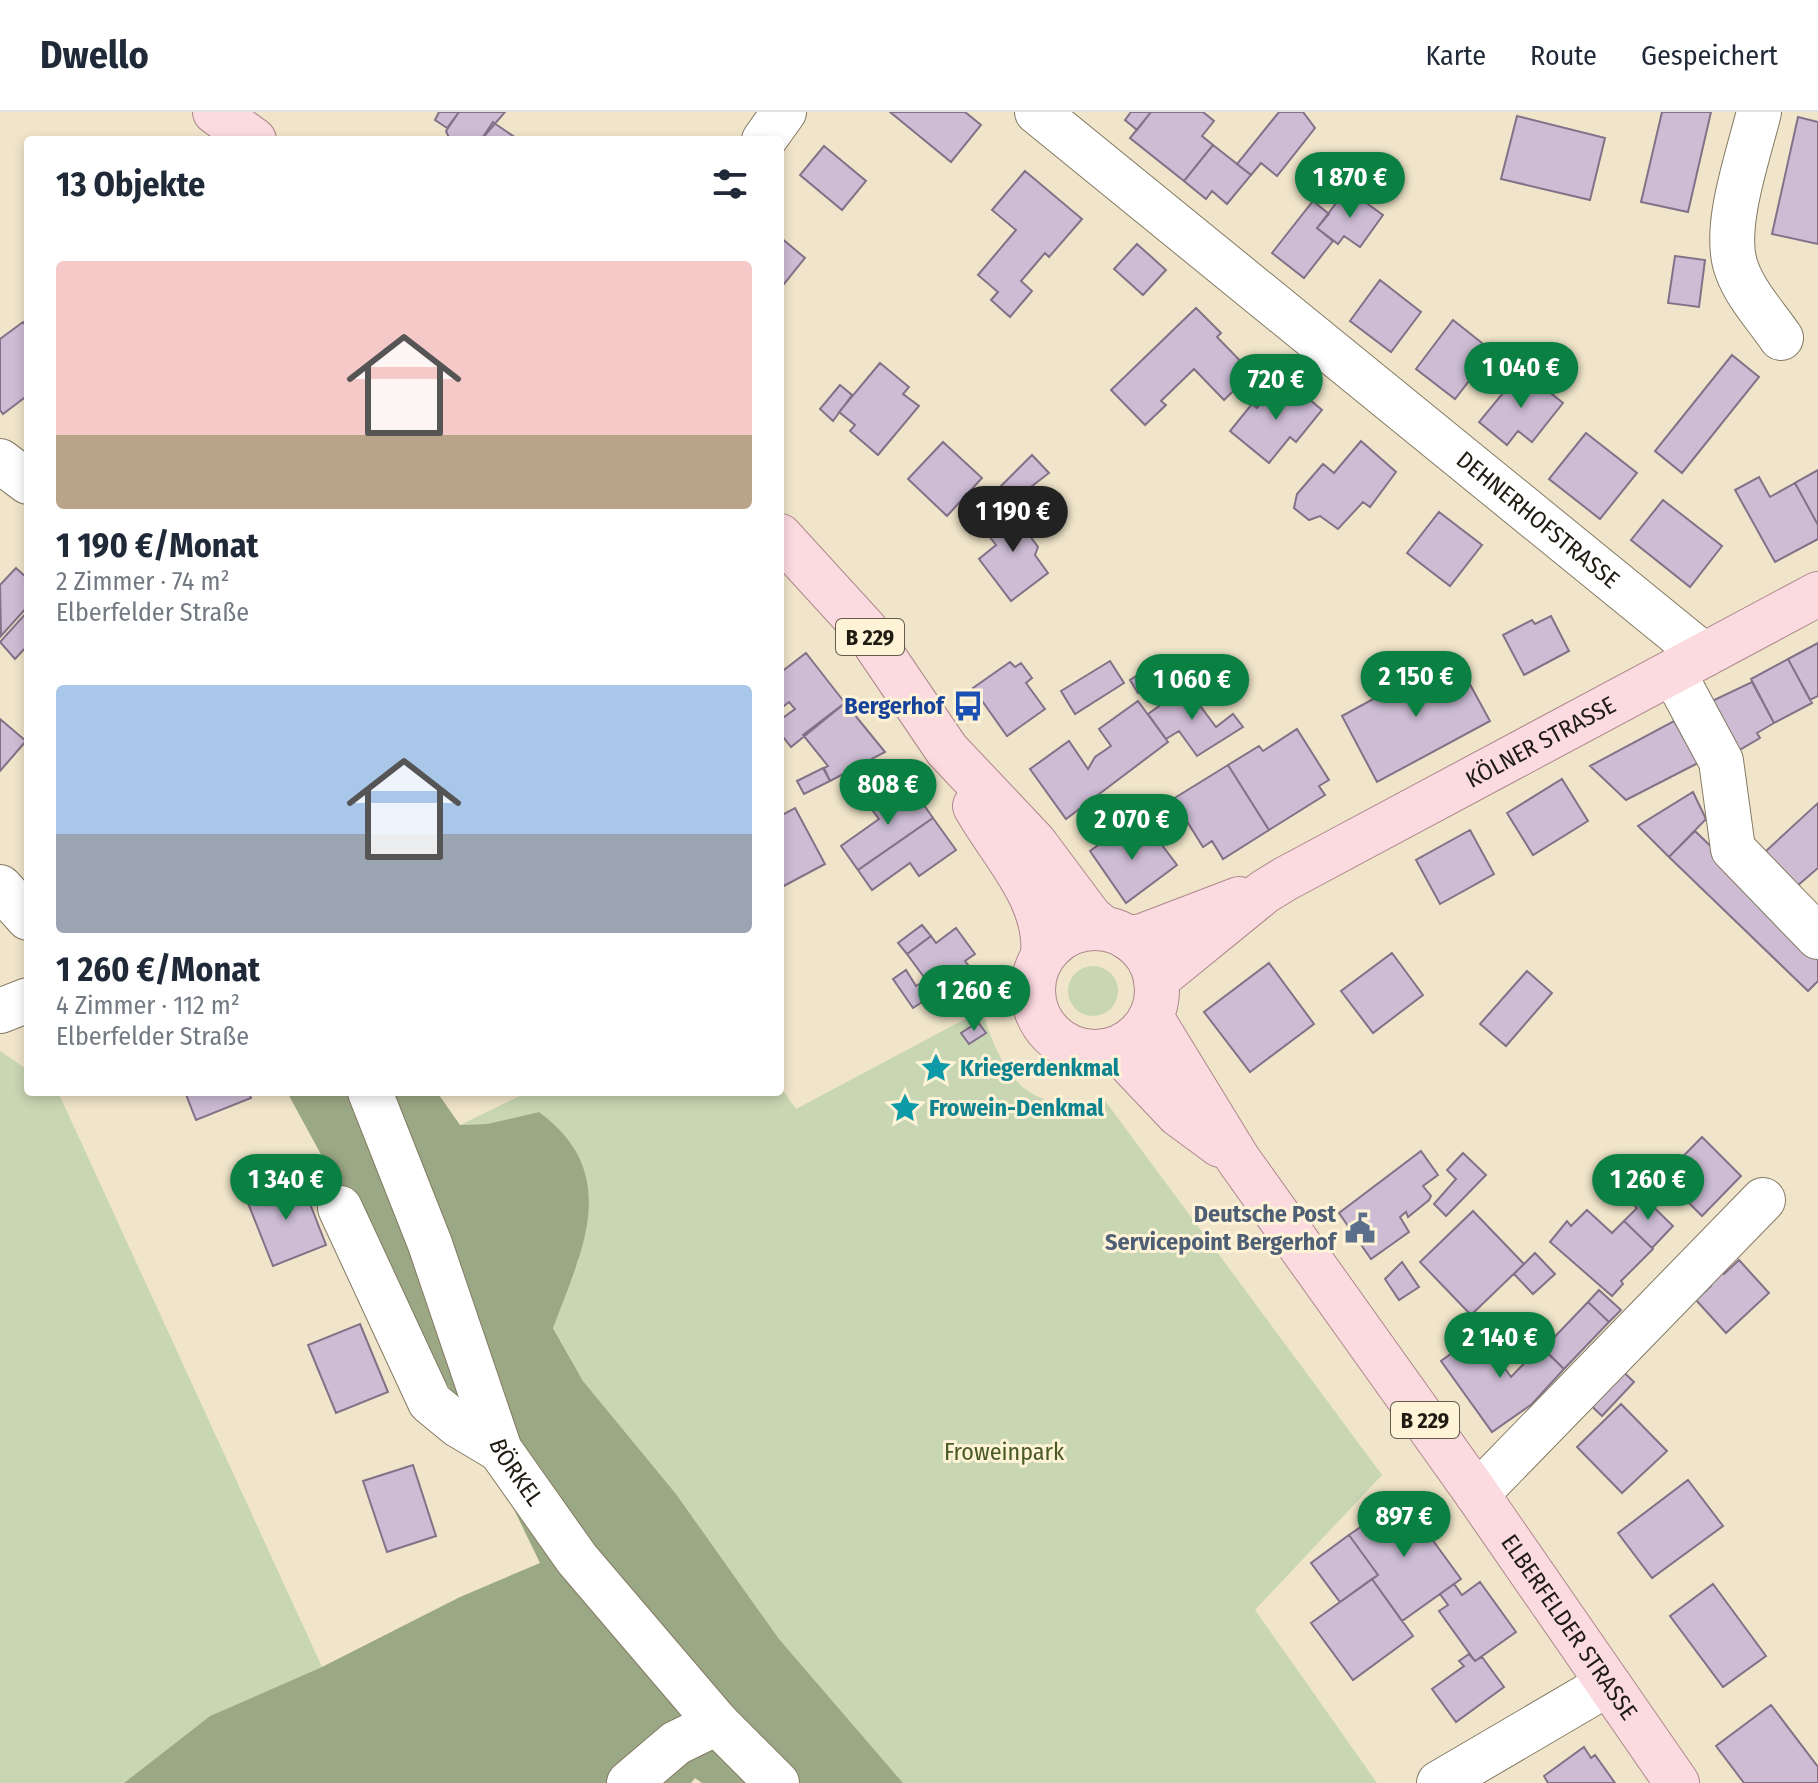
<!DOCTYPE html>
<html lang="de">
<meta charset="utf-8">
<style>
:root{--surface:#fff;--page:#f6f6f7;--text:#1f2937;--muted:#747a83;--line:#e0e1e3;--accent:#0b8043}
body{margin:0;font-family:"Fira Sans Condensed",sans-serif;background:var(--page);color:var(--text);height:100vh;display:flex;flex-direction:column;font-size:30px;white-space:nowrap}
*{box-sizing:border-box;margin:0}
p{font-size:26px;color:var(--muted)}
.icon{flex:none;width:44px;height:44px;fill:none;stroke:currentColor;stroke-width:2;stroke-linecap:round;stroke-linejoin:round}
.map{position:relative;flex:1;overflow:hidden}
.sheet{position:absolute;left:24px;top:24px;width:760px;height:960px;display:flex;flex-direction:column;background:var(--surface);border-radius:8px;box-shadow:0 4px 12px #0003}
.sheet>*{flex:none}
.price{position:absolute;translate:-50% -68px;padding:0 18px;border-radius:28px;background:var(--accent);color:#fff;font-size:26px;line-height:52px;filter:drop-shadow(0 2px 4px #0008)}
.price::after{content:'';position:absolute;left:50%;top:48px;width:24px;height:18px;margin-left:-12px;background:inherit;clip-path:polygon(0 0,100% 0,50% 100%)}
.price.current{background:#222;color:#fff}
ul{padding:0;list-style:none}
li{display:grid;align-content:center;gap:16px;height:424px;padding:0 32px}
li span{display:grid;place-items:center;height:248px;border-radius:8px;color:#555}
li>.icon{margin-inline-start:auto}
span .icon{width:144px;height:144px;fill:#fffc;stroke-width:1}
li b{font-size:34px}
h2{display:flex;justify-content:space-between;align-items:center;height:96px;padding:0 32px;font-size:34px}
header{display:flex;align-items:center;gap:48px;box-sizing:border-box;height:112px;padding:0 40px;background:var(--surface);border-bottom:2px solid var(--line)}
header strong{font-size:38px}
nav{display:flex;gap:44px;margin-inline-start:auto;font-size:28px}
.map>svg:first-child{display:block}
</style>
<header>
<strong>Dwello</strong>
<nav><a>Karte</a><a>Route</a><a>Gespeichert</a></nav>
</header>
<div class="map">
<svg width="1818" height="1671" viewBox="0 0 1818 1671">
<rect width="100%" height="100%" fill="#f0e5ca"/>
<path fill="#c8d6b3" d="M1068 879a25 25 0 1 1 50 0a25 25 0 1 1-50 0Z
M 982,898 C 1002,963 1027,1006 1103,986 L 1382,1363 L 1255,1498 L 1377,1671 L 903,1671 L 779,1527 L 676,1382 L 583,1269 L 553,1215 L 579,1148 L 539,1000 L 487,1012 L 460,1013 L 528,980 L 780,980 L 780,974 L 796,997 Z
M 0,939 L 28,958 L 28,980 L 58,980 L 322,1555 L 210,1604 L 124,1671 L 0,1671 Z"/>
<path fill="#9ba885" d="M 287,980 L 437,980 L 460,1013 L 487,1012 L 539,1000 C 622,1061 583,1137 553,1216 L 583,1269 L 676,1382 L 779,1527 L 903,1671 L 702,1671 L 695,1666 L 691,1671 L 124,1671 L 210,1604 L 322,1555 L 460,1485 L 540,1451 L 474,1315 L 440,1261 Z"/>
<path fill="#cdbcd4" stroke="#827288" stroke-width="2" d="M 439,0 L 459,0 L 447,16 L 435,8 Z
M 459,0 L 505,0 L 481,28 L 450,28 L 446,19 Z
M 890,0 L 965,0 L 981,13 L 951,50 Z
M 1131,0 L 1151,0 L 1137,18 L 1125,8 Z
M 1151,0 L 1203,0 L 1214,9 L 1202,24 L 1213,33 L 1184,69 L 1130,26 Z
M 1279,0 L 1303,0 L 1315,16 L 1277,64 L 1261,51 L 1251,63 L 1237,52 Z
M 1662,0 L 1711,0 L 1688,100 L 1641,90 Z
M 1517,4 L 1605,26 L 1590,88 L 1501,67 Z
M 1798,5 L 1818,10 L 1818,132 L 1772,122 Z
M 493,10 L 497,13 L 519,28 L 481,28 Z
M 1213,33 L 1251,63 L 1227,92 L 1212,79 L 1206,87 L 1184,69 Z
M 824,34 L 866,69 L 842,98 L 800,63 Z
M 1025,59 L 1082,107 L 1049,145 L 1045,141 L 1021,169 L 1032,179 L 1010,205 L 991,188 L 998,180 L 978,163 L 1016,118 L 992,98 Z
M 1347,77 L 1383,103 L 1360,135 L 1344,124 L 1338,132 L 1317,116 Z
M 1313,89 L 1329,102 L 1317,116 L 1333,129 L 1304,166 L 1272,141 Z
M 780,125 L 805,146 L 780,177 Z
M 1137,132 L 1166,158 L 1143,183 L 1114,157 Z
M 1675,144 L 1705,148 L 1699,195 L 1668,191 Z
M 1380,168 L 1421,200 L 1391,240 L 1350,209 Z
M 1196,196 L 1221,221 L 1217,225 L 1252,261 L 1224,288 L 1194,257 L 1161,289 L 1166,293 L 1145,313 L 1111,278 Z
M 1453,208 L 1492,239 L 1455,287 L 1416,257 Z
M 23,210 L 28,216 L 28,283 L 3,302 L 0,298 L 0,227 Z
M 1732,243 L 1759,265 L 1682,361 L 1655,339 Z
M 880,251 L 909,275 L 903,282 L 919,294 L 878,343 L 850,319 L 855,313 L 839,300 Z
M 1522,258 L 1563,291 L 1532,330 L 1518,319 L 1507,333 L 1479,310 Z
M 1289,270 L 1322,298 L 1296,330 L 1290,325 L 1269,351 L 1230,319 L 1252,292 L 1257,296 L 1266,285 L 1272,290 Z
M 840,273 L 852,283 L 833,309 L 820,297 Z
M 1586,321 L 1637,361 L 1600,407 L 1549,367 Z
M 1361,329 L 1396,360 L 1370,395 L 1363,390 L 1338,417 L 1320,404 L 1309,408 L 1294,396 L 1297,382 L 1323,352 L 1334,361 Z
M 943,330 L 982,366 L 947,404 L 908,367 Z
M 1032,343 L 1049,361 L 1009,392 L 996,379 Z
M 1818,358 L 1818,413 L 1795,371 Z
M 1759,365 L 1770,385 L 1795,371 L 1818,413 L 1818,427 L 1775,450 L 1735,378 Z
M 1663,388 L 1722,434 L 1690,475 L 1631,428 Z
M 1021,391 L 1035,407 L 1024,416 L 1038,435 L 1035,443 L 1048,461 L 1011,489 L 979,447 L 996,433 L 985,419 Z
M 1439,400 L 1482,433 L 1450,474 L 1407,441 Z
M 16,456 L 28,467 L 28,494 L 1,524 L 0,473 Z
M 28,499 L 28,533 L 15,547 L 0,530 Z
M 1551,504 L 1569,539 L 1524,563 L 1503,523 L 1532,508 L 1535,512 Z
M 1818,531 L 1818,584 L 1810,588 L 1788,547 Z
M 806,541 L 845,591 L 791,635 L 780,621 L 780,608 L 795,597 L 789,590 L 780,597 L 780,561 Z
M 1454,543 L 1490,609 L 1377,670 L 1342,604 Z
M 1788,547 L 1812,591 L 1774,611 L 1751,567 Z
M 1110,549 L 1124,571 L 1075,602 L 1061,579 Z
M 1010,550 L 1015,555 L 1021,551 L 1032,566 L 1026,571 L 1045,597 L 1007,624 L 973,576 Z
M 1157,551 L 1165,564 L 1138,581 L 1130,568 Z
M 1752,570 L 1774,611 L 1757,621 L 1760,626 L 1736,640 L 1710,590 Z
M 1186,575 L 1216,615 L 1233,602 L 1243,615 L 1197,644 L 1179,619 L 1166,627 L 1148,602 Z
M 1138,589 L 1168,630 L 1066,707 L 1030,657 L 1069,629 L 1088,657 L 1095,645 L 1111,634 L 1099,617 Z
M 845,591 L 885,640 L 830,669 L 824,656 L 828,654 L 803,623 Z
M 0,607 L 26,629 L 0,659 Z
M 1674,609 L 1698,651 L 1626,688 L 1590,654 Z
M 1297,617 L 1329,668 L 1319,674 L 1325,683 L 1269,718 L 1228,653 L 1259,634 L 1263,639 Z
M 1228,653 L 1269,718 L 1223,747 L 1212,729 L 1203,735 L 1173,687 Z
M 823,656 L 830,669 L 804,682 L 797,669 Z
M 1562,667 L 1588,709 L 1533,743 L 1507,701 Z
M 910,673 L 933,706 L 858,758 L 841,734 L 879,707 L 873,699 Z
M 1693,680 L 1706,707 L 1669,745 L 1638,714 Z
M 1818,691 L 1818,756 L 1797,774 L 1765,740 Z
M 795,696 L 825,752 L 780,776 L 780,704 Z
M 933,706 L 956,738 L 919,764 L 910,751 L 872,778 L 858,758 Z
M 1126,713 L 1141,734 L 1155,724 L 1177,753 L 1126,791 L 1090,739 Z
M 1470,718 L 1494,762 L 1440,792 L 1416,748 Z
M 1695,719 L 1818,838 L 1818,869 L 1808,879 L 1669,745 Z
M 922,813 L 931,824 L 907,842 L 898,831 Z
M 956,816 L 975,842 L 965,849 L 972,858 L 913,896 L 893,867 L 906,858 L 916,874 L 926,868 L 907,842 L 931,824 L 936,831 Z
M 1392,841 L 1423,883 L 1373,921 L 1341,879 Z
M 1269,851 L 1314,912 L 1250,960 L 1204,900 Z
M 1527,859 L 1552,881 L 1506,934 L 1480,912 Z
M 978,910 L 986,921 L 969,932 L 961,921 Z
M 185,980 L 249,980 L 251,986 L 196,1008 Z
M 1702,1025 L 1741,1064 L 1702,1104 L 1663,1065 Z
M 1421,1039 L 1438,1063 L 1423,1074 L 1431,1084 L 1429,1088 L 1408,1105 L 1406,1100 L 1400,1105 L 1409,1120 L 1371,1147 L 1339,1101 Z
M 1463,1041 L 1486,1063 L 1446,1104 L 1434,1092 L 1456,1067 L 1447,1058 Z
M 300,1066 L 326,1133 L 273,1154 L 246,1086 Z
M 1640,1082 L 1673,1114 L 1652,1136 L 1624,1109 L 1637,1096 L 1632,1091 Z
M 1587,1098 L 1612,1121 L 1624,1109 L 1653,1137 L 1621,1169 L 1623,1172 L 1612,1184 L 1550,1130 L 1567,1109 L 1571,1114 Z
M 1473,1099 L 1524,1152 L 1471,1203 L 1420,1150 Z
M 1535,1141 L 1555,1162 L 1533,1182 L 1514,1162 Z
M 1739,1148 L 1769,1181 L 1726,1221 L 1696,1188 L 1711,1174 L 1707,1169 L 1719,1158 L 1724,1162 Z
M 1402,1150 L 1419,1175 L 1399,1188 L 1385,1167 Z
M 1599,1178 L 1621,1198 L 1609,1210 L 1588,1190 Z
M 1588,1190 L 1609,1210 L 1564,1257 L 1543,1237 Z
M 360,1212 L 388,1280 L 336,1301 L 308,1233 Z
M 1480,1221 L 1511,1265 L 1541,1234 L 1564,1257 L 1532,1292 L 1492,1320 L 1441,1249 Z
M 1613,1250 L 1634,1270 L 1602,1304 L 1581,1284 Z
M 1621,1292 L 1667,1339 L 1622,1381 L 1577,1335 Z
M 413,1353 L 436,1424 L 387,1440 L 363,1369 Z
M 1688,1368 L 1723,1414 L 1652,1466 L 1618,1421 Z
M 1402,1386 L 1461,1467 L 1402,1509 L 1372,1467 L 1378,1463 L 1349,1423 Z
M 1349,1423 L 1378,1463 L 1340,1490 L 1311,1451 Z
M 1372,1467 L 1413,1524 L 1353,1568 L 1311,1511 Z
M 1480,1470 L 1516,1520 L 1475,1549 L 1439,1499 L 1448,1493 L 1440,1482 L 1454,1472 L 1462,1483 Z
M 1713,1472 L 1766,1544 L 1723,1575 L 1670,1504 Z
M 1469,1542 L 1475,1549 L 1482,1545 L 1504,1575 L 1456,1610 L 1432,1577 L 1464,1554 L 1459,1549 Z
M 1771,1593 L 1818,1655 L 1818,1671 L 1744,1671 L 1716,1634 Z
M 1584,1635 L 1591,1646 L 1595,1643 L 1615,1671 L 1548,1671 L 1544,1664 Z"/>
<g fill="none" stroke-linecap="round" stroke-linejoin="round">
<g stroke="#847a62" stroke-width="46">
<g id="minor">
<path id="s1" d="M 1037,0 L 1704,543"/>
<path d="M 1759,0 C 1749,42 1721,118 1737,158 C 1746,183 1766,204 1781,226"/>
<path d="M 764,28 L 784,0"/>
<path d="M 0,349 L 28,370"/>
<path d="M 1673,560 L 1721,649 L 1733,737 L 1818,825"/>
<path d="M 0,775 L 28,806"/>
<path d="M 0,899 L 28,888"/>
<path id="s2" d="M 370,980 L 430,1132 L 500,1338 L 577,1447 L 717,1611 L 777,1671"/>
<path d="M 340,1096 L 430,1290 L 458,1313 L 500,1338"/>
<path d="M 1477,1382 L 1763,1088"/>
<path d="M 629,1671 L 676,1631 L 717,1611"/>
<path d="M 1439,1671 L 1608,1572"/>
</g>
</g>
<g stroke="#ad888b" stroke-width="46">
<g id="major">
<path d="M 215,0 L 254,28"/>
<path d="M 780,424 L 865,517 L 947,638 L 1034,730 L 1090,805 L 1103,816"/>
<path d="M 975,694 C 1001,741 1048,786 1043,843"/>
<circle cx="1095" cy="878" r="62"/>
<path d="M 1128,826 L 1142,824 L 1239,787"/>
<path id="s3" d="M 1156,868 L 1264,780 L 1285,767 L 1818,482"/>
<path id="s4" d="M 1151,905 L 1238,1047 L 1477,1382 L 1677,1671"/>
<path d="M 1107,939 L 1125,946 L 1178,1002 L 1220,1033"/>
</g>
</g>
<use href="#minor" stroke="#fff" stroke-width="44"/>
<use href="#major" stroke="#fbdae0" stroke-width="44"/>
</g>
<defs>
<g id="bus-bare" transform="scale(2.4)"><path d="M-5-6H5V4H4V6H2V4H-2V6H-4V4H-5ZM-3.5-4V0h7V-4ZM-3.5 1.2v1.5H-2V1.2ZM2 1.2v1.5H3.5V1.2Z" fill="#1a4fb4" stroke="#fef3d7" stroke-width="2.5" paint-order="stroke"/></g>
<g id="sight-bare" transform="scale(2.4)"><path d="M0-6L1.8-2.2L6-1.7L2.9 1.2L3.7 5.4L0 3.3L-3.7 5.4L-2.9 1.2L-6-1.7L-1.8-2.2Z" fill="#0f9aa8" stroke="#fef3d7" stroke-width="2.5" paint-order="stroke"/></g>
<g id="civic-bare" transform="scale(2.4)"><path d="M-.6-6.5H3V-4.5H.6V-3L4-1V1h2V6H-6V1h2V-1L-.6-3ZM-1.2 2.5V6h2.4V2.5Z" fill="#5c6f8a" stroke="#fef3d7" stroke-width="2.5" paint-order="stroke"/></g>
</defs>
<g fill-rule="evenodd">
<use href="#bus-bare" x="968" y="594"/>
<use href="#sight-bare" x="936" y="956"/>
<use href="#sight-bare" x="905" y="996"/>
<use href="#civic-bare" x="1360" y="1116"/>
</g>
<g text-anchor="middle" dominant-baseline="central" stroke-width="6" stroke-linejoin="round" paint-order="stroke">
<g fill="#fef3d7" stroke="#635c4d" stroke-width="2">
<rect x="836" y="507" width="68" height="36" rx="6"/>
<rect x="1391" y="1290" width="68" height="36" rx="6"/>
</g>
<g font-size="22" font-weight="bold" fill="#201c12">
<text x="870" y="525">B 229</text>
<text x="1425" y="1308">B 229</text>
</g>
<g font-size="24" fill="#201c12" stroke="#fef3d7">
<text stroke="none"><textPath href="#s1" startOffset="646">DEHNERHOFSTRASSE</textPath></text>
<text stroke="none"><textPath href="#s3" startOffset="454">KÖLNER STRASSE</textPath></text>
<text stroke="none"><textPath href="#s2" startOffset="408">BÖRKEL</textPath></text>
<text stroke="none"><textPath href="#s4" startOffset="740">ELBERFELDER STRASSE</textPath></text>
</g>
<g font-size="24" font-weight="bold" fill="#164399" stroke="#fef3d7" text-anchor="end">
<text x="944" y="594">Bergerhof</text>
</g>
<g font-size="24" font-weight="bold" fill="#0d838f" stroke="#fef3d7" text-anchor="start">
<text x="960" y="956">Kriegerdenkmal</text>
<text x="929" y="996">Frowein-Denkmal</text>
</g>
<g font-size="24" font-weight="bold" fill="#4e5e75" stroke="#fef3d7" text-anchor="end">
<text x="1336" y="1102">Deutsche Post<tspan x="1336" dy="28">Servicepoint Bergerhof</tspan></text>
</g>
<g font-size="24" fill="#495a24" stroke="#fef3d7">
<text x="1004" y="1340">Froweinpark</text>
</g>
</g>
</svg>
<b class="price" style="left:1350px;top:108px">1 870 €</b>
<b class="price" style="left:1521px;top:298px">1 040 €</b>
<b class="price" style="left:1276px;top:310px">720 €</b>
<b class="price current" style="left:1013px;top:442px">1 190 €</b>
<b class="price" style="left:1416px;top:607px">2 150 €</b>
<b class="price" style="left:1192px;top:610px">1 060 €</b>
<b class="price" style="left:888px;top:715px">808 €</b>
<b class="price" style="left:1132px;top:750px">2 070 €</b>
<b class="price" style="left:974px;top:921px">1 260 €</b>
<b class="price" style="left:286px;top:1110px">1 340 €</b>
<b class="price" style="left:1648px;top:1110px">1 260 €</b>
<b class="price" style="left:1500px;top:1268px">2 140 €</b>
<b class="price" style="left:1404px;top:1447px">897 €</b>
<section class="sheet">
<h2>13 Objekte<svg class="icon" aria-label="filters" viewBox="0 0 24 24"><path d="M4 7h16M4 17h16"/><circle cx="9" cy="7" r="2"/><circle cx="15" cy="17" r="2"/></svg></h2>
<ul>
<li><span style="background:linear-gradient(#f6c9c9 70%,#b9a48a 0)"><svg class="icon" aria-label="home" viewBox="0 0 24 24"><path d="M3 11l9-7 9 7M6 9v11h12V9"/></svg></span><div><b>1 190 €/Monat</b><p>2 Zimmer · 74 m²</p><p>Elberfelder Straße</p></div></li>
<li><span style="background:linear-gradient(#a9c7e8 60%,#9aa5b1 0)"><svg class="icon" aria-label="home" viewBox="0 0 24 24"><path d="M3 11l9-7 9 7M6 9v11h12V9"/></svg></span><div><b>1 260 €/Monat</b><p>4 Zimmer · 112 m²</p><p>Elberfelder Straße</p></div></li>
</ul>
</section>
</div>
